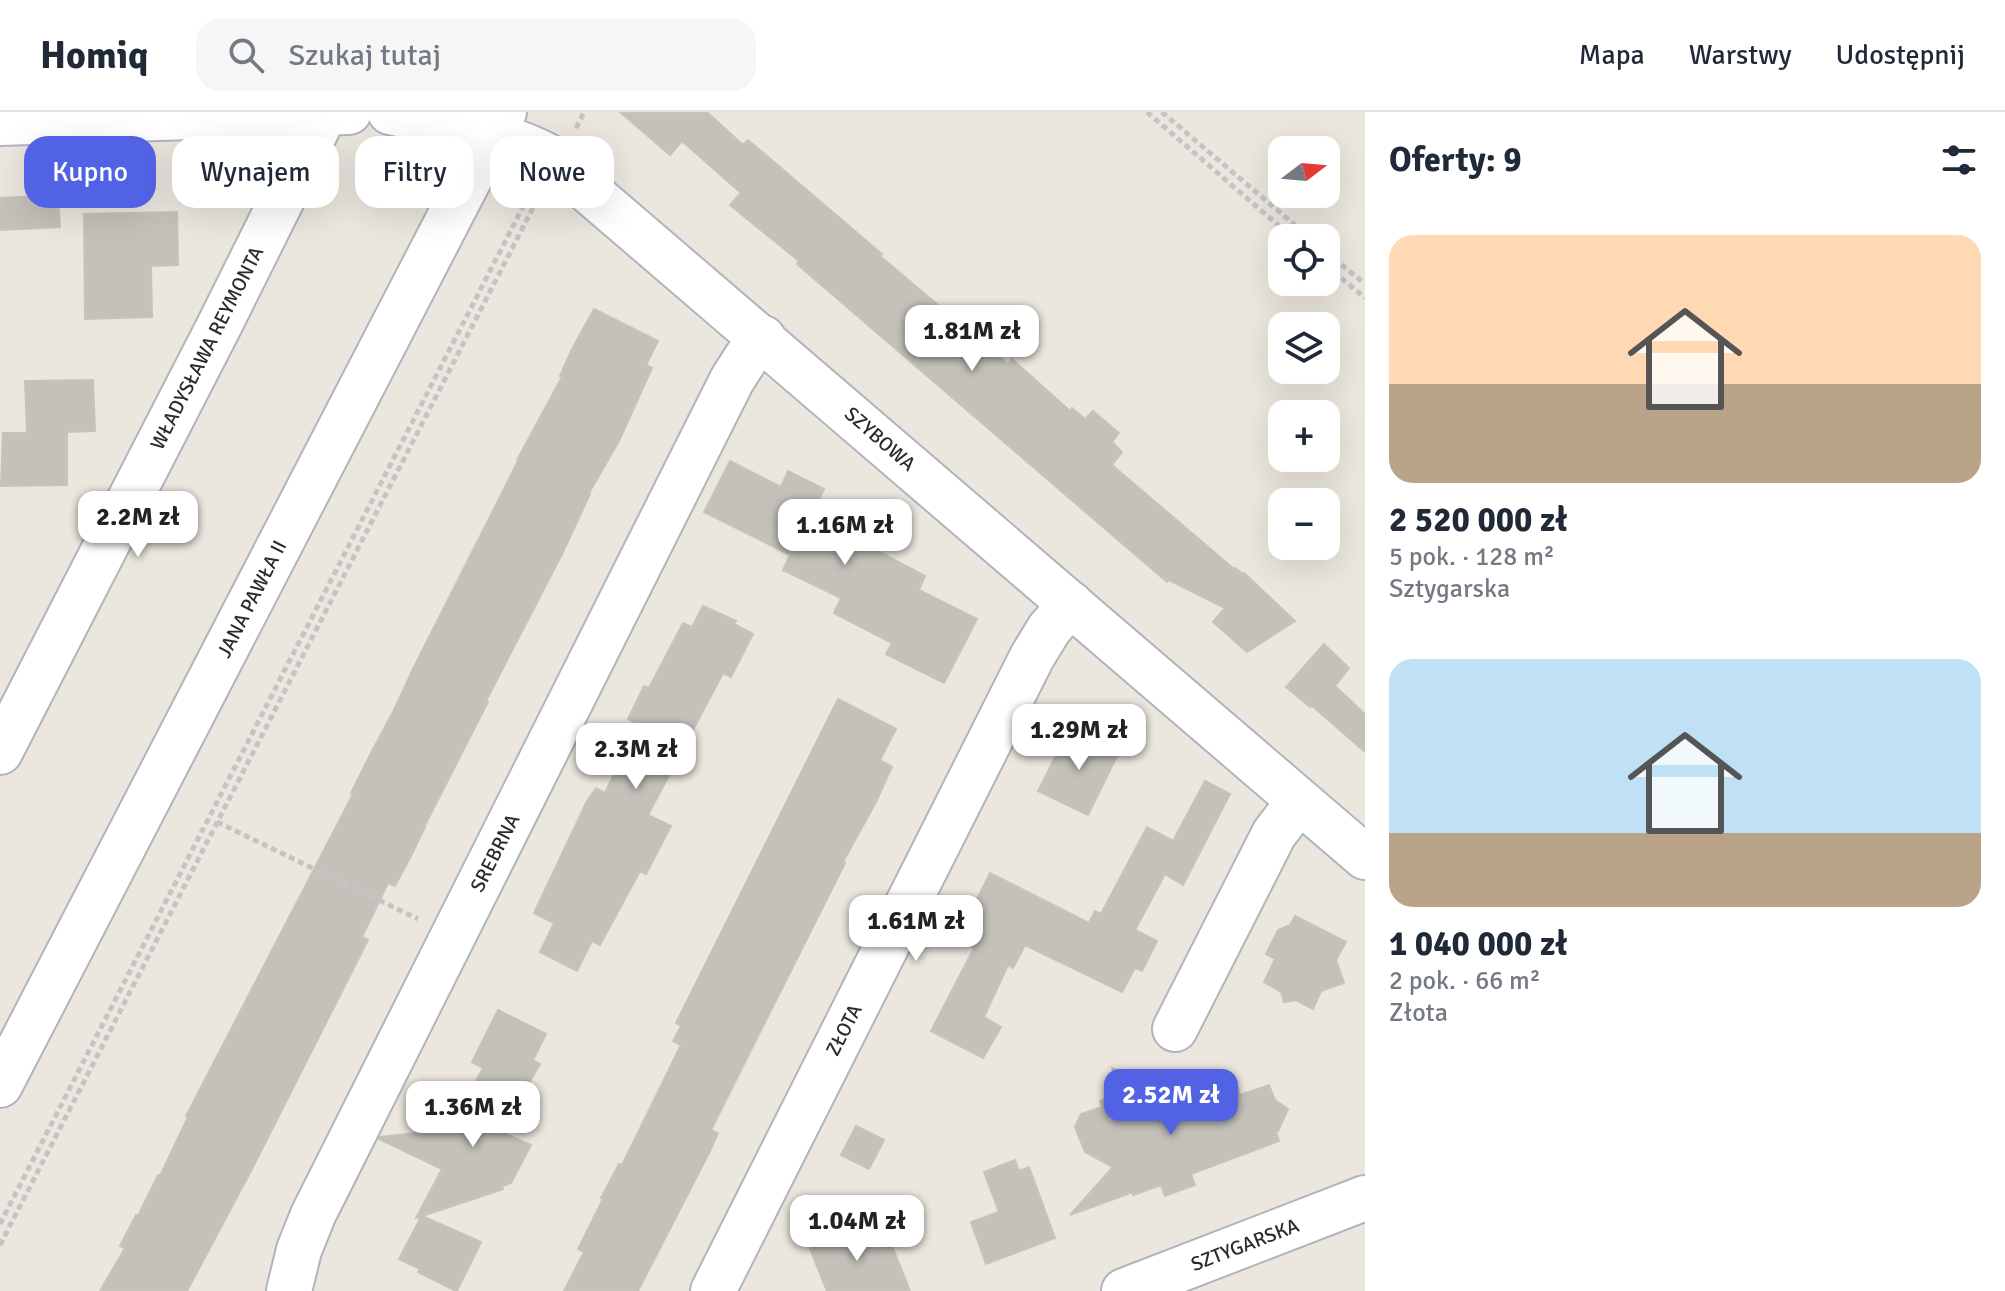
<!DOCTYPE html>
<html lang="pl">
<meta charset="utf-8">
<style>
:root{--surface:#fff;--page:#f6f6f7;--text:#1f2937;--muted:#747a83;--line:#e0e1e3;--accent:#5262e5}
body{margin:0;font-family:Signika,sans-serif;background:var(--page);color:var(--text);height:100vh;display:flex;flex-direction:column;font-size:30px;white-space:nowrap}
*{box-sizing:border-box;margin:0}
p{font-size:26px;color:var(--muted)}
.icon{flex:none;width:44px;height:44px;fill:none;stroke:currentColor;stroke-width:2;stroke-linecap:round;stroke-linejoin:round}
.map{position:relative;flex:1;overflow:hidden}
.side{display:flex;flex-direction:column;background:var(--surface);width:640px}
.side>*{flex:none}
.hud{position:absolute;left:24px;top:24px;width:760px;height:72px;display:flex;gap:16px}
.needle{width:52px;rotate:74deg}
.fabs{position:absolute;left:1268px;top:24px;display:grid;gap:16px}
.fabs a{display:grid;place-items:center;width:72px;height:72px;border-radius:16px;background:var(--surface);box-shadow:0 8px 32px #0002;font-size:40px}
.price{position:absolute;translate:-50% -68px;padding:0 18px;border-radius:16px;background:#fff;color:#222;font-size:26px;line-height:52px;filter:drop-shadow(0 2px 4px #0008)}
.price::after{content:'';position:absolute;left:50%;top:48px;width:24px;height:18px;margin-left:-12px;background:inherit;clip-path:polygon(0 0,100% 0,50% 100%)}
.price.selected{background:var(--accent);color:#fff}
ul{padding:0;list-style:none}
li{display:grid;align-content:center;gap:16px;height:424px;padding:0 24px}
li span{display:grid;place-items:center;height:248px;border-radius:24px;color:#555}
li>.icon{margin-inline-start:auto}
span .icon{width:144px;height:144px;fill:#fffc;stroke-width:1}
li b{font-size:34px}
h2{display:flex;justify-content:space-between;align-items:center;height:96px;padding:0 24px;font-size:34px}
.tag{padding:0 28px;border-radius:24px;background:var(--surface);box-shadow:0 8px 32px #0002;font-size:28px;line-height:72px}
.tag.selected{background:var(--accent);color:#fff}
header{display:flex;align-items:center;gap:48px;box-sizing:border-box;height:112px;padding:0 40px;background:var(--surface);border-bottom:2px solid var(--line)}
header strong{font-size:38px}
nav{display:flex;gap:44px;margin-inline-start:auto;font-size:28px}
.search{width:560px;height:72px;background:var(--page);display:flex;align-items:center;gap:20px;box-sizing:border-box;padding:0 28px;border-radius:24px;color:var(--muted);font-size:30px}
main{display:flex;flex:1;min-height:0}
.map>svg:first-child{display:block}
</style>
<header>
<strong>Homiq</strong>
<div class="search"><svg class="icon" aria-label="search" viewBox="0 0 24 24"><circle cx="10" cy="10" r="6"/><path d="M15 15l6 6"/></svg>Szukaj tutaj</div>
<nav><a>Mapa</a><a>Warstwy</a><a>Udostępnij</a></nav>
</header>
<main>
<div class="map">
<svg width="1365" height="1179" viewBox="0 0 1365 1179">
<rect width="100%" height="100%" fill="#ebe7df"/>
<path fill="#c4c1ba" stroke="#c6c3b9" stroke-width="2" d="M 620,0 L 707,0 L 743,33 L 748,28 L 882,142 L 880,144 L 1008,252 L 1012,247 L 1070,299 L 1072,296 L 1085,307 L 1093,299 L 1119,321 L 1112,330 L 1122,340 L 1112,353 L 1234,457 L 1235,456 L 1243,462 L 1244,461 L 1295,509 L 1247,540 L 1213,510 L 1225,496 L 1169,468 L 1167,470 L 797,152 L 799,149 L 730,93 L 741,81 L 682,29 L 670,43 Z
M 58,83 L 60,115 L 0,118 L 0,86 Z
M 177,100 L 178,153 L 151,154 L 152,205 L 85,207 L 84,102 Z
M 594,197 L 658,229 L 646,253 L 652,256 L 619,329 L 589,381 L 590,382 L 562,442 L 486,589 L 488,590 L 424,715 L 425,715 L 411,744 L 395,774 L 388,771 L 362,825 L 368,828 L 252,1057 L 187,1179 L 100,1179 L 125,1136 L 120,1134 L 136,1103 L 138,1104 L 158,1063 L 160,1064 L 188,1005 L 186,1004 L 353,682 L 351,681 L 371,641 L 394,598 L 413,557 L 518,349 L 517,348 L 562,265 L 560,264 L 572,237 Z
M 93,268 L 95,319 L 67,320 L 67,373 L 1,374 L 3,321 L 27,321 L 25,269 Z
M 730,349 L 781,375 L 788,359 L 824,377 L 817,391 L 875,420 L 868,434 L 925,464 L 919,478 L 977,507 L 944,571 L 886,542 L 892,531 L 834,501 L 841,486 L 783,458 L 790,443 L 704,400 Z
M 703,494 L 736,509 L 734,512 L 753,522 L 731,565 L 723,561 L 648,703 L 671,714 L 646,762 L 640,759 L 600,833 L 592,829 L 577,859 L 540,840 L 554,811 L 534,801 L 587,689 L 596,676 L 605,681 L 638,612 L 628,607 L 644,574 L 649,576 L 683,511 L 692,515 Z
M 1324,532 L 1349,556 L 1335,574 L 1365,602 L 1365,640 L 1311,593 L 1310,595 L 1286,575 Z
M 838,587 L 896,617 L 880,648 L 892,655 L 876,690 L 843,750 L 845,751 L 711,1018 L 718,1021 L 710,1039 L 638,1179 L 564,1179 L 584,1140 L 578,1137 L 603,1087 L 601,1086 L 619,1052 L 622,1053 L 681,933 L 673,929 L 681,914 L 676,911 Z
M 1070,616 L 1119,640 L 1088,703 L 1038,679 Z
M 1205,669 L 1230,682 L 1183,773 L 1165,762 L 1135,818 L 1157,829 L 1142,859 L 1135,856 L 1122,880 L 1025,833 L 1013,856 L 1008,853 L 984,905 L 1001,915 L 983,946 L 931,919 L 974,836 L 962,831 L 975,806 L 969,803 L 990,761 L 1089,811 L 1095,799 L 1101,802 L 1147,715 L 1173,729 Z
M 1295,804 L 1346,830 L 1336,848 L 1344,871 L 1321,879 L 1313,897 L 1296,888 L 1284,890 L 1281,880 L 1264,870 L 1275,847 L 1266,842 L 1278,818 L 1290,813 Z
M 498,898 L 546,922 L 533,948 L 540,952 L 501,1020 L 531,1033 L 511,1071 L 502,1074 L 503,1077 L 422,1104 L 481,1130 L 457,1179 L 456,1179 L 418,1160 L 420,1157 L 399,1147 L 421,1105 L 416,1106 L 442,1057 L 379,1027 L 380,1025 L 451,1017 L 483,956 L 472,950 Z
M 1112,956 L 1152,975 L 1164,1004 L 1238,976 L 1240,983 L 1269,973 L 1275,988 L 1288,997 L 1278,1019 L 1276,1020 L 1279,1029 L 1191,1062 L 1195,1073 L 1165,1084 L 1161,1073 L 1133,1083 L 1133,1080 L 1070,1103 L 1113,1055 L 1085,1040 L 1075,1015 L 1081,1002 L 1102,995 L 1100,989 L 1121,981 Z
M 856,1014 L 884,1028 L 869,1057 L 841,1043 Z
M 1015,1048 L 1019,1059 L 1029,1055 L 1055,1126 L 986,1152 L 971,1110 L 999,1100 L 984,1060 Z
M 836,1114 L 864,1117 L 872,1137 L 890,1129 L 910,1179 L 827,1179 L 810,1137 L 829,1117 Z"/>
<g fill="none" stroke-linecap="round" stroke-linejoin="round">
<g stroke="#b2b4bd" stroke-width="48">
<path id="minor" d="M 390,0 C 442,12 503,19 549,45 L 1365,745
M 0,11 L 349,0
M 0,640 L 219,214 L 325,1
M 1175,917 L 1274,722 L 1299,689
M 0,973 L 504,0
M 289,1179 L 299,1138 L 313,1103 L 732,268 L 746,246 L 763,226
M 713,1179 L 1032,545 L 1049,517 L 1071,492
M 1124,1179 L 1365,1086"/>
</g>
<path stroke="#c4c4c4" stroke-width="5" stroke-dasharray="6 4" stroke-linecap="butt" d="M 1147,0 L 1293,126
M 1162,0 L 1310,126
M 576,16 L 584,0
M 1326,140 L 1365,172
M 1326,153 L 1365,186
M 217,710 L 418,807
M 0,1112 L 529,83
M 0,1133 L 537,88"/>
<use href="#minor" stroke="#fff" stroke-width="44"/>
</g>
<g text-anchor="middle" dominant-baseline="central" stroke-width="6" stroke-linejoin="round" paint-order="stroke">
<g font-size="20" fill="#2b2b2b" stroke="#fff">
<text transform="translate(207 236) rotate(-63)">WŁADYSŁAWA REYMONTA</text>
<text transform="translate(880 327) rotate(41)">SZYBOWA</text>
<text transform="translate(252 487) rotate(-63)">JANA PAWŁA II</text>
<text transform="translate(495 741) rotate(-63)">SREBRNA</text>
<text transform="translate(844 918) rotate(-63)">ZŁOTA</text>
<text transform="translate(1245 1133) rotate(-21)">SZTYGARSKA</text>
</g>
</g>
</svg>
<div class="fabs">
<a><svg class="needle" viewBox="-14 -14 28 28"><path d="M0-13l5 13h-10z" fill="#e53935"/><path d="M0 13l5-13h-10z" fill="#747a83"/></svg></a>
<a><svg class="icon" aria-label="locate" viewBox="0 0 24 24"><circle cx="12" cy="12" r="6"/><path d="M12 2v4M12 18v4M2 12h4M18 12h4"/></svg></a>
<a><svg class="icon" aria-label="layers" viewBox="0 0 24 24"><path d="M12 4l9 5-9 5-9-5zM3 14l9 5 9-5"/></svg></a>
<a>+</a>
<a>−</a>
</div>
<b class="price" style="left:972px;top:261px">1.81M zł</b>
<b class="price" style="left:138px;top:447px">2.2M zł</b>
<b class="price" style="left:845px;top:455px">1.16M zł</b>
<b class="price" style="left:1079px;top:660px">1.29M zł</b>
<b class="price" style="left:636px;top:679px">2.3M zł</b>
<b class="price" style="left:916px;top:851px">1.61M zł</b>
<b class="price selected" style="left:1171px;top:1025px">2.52M zł</b>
<b class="price" style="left:473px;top:1037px">1.36M zł</b>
<b class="price" style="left:857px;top:1151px">1.04M zł</b>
<div class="hud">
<a class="tag selected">Kupno</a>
<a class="tag">Wynajem</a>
<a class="tag">Filtry</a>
<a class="tag">Nowe</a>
</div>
</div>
<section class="side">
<h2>Oferty: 9<svg class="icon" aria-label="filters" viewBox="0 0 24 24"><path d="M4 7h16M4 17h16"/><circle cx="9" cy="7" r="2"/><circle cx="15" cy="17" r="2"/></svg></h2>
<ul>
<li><span style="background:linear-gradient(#ffd9b3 60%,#b9a48a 0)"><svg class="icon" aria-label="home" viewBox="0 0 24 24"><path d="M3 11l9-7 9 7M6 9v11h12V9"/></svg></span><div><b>2 520 000 zł</b><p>5 pok. · 128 m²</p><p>Sztygarska</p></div></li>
<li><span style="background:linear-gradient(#bfe0f5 70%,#b9a48a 0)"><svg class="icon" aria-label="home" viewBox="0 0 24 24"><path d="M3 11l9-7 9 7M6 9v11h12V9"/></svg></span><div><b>1 040 000 zł</b><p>2 pok. · 66 m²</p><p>Złota</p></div></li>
</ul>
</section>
</main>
